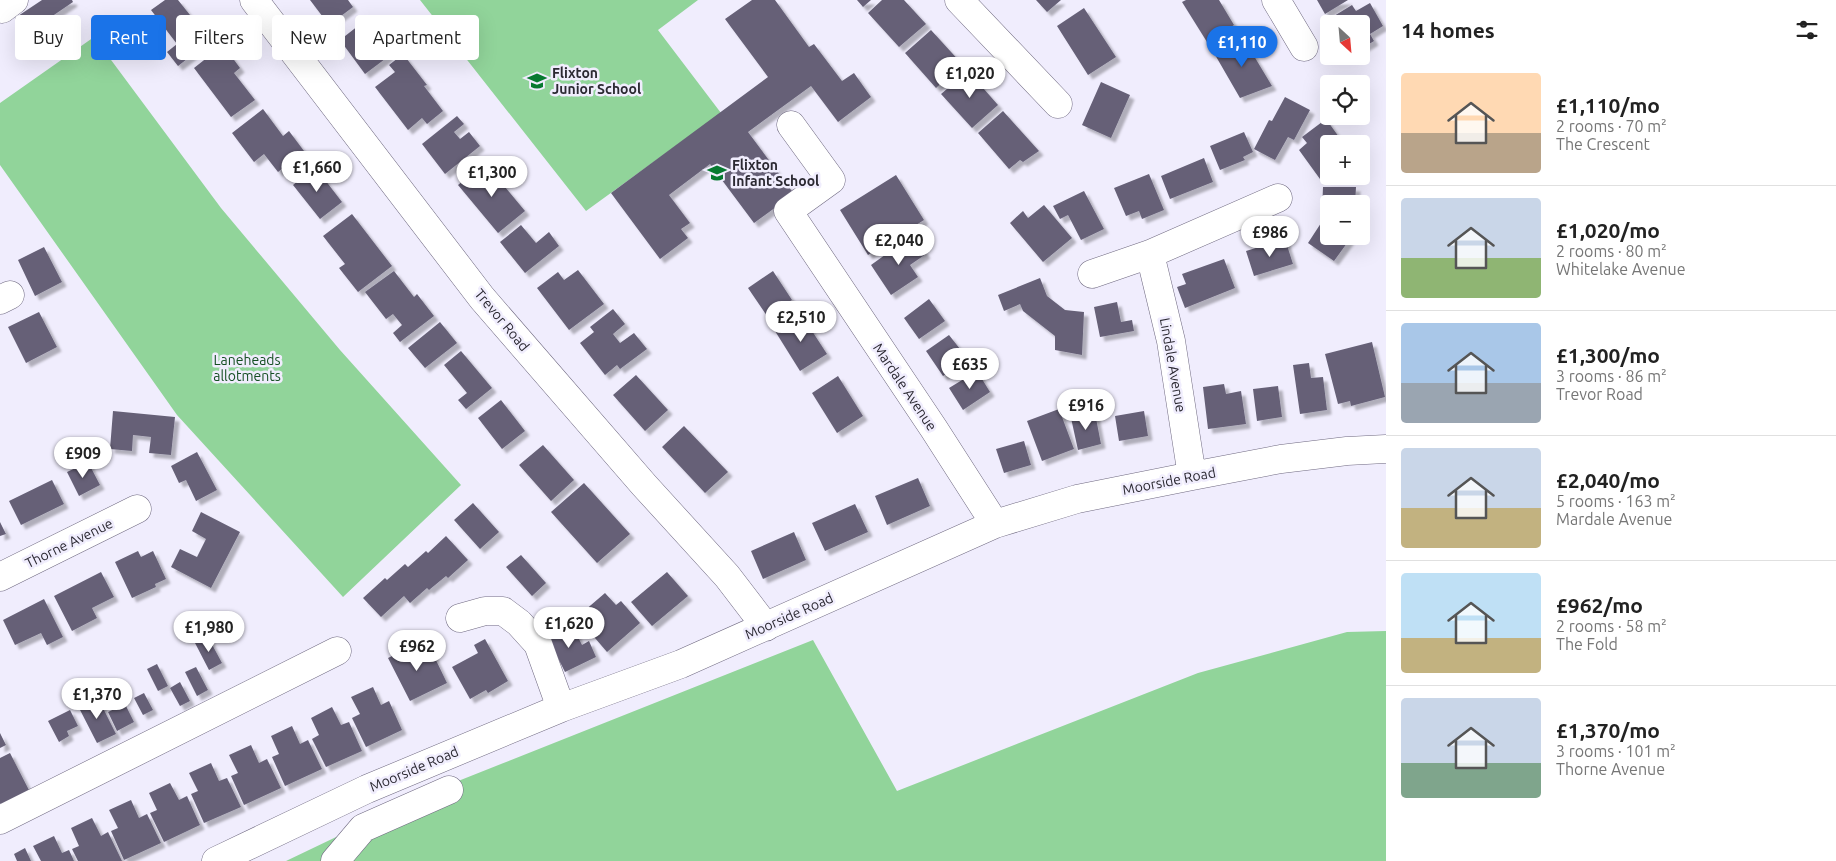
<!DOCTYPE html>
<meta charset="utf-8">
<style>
:root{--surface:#fff;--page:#f2f2f2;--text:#222;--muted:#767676;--line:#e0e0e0;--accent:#1a73e8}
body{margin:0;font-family:Ubuntu,sans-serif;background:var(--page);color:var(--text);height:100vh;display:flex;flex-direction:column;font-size:19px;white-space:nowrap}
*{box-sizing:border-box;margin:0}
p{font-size:16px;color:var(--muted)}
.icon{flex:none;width:28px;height:28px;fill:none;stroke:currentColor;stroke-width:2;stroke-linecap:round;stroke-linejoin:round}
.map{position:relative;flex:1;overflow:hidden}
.side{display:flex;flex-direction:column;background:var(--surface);width:450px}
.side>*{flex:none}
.hud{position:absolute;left:15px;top:15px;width:475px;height:45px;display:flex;gap:10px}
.needle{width:32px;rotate:154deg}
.buttons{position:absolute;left:1320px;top:15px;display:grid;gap:10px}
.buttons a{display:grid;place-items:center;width:50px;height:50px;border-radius:5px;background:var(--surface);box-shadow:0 5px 20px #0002;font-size:25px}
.price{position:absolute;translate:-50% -42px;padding:0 11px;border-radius:18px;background:#fff;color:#222;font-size:16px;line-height:32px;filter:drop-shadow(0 1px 2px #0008)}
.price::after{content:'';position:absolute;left:50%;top:30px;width:15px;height:11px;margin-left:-8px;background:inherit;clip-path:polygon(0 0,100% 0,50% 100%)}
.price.on{background:var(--accent);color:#fff}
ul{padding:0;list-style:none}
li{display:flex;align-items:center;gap:15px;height:125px;padding:0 15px}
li+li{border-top:1px solid var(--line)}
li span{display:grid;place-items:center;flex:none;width:140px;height:100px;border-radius:5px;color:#555}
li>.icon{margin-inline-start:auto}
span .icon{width:60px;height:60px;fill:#fffc;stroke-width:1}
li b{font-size:21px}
h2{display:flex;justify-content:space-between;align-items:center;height:60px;padding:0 15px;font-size:21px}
.pill{padding:0 18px;border-radius:5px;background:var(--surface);box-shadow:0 5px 20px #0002;font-size:18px;line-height:45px}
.pill.on{background:var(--accent);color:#fff}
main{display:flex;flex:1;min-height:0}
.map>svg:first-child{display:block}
</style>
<main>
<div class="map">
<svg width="1386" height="861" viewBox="0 0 1386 861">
<defs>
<filter id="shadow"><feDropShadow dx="4.5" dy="4.5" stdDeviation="1" flood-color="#0004"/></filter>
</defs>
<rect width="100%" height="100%" fill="#f0edfd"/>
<path fill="#91d49a" d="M 420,0 L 698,0 L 658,30 L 721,113 L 586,211 Z
M 94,37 L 221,208 L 340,350 L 461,485 L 343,597 L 177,415 L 0,165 L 0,103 Z
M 1386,631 L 1386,861 L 286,861 L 428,793 L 813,640 L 897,791 L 1198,673 L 1347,632 Z"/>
<path fill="#666177" filter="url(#shadow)" d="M 42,0 L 72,0 L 73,2 L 26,34 L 15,18 Z
M 165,0 L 178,0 L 194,20 L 199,15 L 218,39 L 207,48 L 205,45 L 178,66 L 167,52 L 177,44 L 151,10 Z
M 310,0 L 348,0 L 353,7 L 329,25 Z
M 752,0 L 775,0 L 809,47 L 814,44 L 842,81 L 854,73 L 871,97 L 838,122 L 811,86 L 748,132 L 794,194 L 754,223 L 710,164 L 669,195 L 690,223 L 681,229 L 688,238 L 660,259 L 611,193 L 768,77 L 725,19 Z
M 857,0 L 871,0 L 863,7 Z
M 882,0 L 904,0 L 926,24 L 899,47 L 868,13 Z
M 1036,0 L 1061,0 L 1047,12 Z
M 1186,0 L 1219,0 L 1234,25 L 1207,42 L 1182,2 Z
M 1317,0 L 1348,0 L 1325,14 Z
M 1370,3 L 1383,26 L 1370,34 L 1374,41 L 1361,49 L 1361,24 L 1332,24 L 1329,19 L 1352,5 L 1356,11 Z
M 1084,8 L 1116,57 L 1088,75 L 1057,26 Z
M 363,22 L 389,56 L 365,74 L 340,40 Z
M 931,30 L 962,64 L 936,88 L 905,53 Z
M 1242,36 L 1272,86 L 1240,98 L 1214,53 Z
M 223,45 L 240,68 L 234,73 L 255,100 L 231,117 L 194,68 Z
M 403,54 L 427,85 L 424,86 L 443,111 L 427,124 L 422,118 L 408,130 L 375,87 L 395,72 L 389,65 Z
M 968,71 L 998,105 L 972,128 L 941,94 Z
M 1101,82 L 1130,95 L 1111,138 L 1082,125 Z
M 1285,97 L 1310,110 L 1294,140 L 1288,137 L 1275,160 L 1254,149 L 1269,120 L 1272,121 Z
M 263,109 L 283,136 L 289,131 L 304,151 L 278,172 L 264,154 L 254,162 L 232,133 Z
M 1003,111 L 1039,151 L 1023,162 L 1020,160 L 1009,169 L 978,133 Z
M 457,116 L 464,124 L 454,132 L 460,139 L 469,132 L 480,146 L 445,174 L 422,144 Z
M 1326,119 L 1344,144 L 1329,144 L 1329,175 L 1328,173 L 1320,179 L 1299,150 L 1307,143 L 1302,137 Z
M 1244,132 L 1253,152 L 1243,157 L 1245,160 L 1220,170 L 1210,146 Z
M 1204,158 L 1213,182 L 1170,199 L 1161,176 Z
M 485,163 L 525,211 L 498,233 L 458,185 Z
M 315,167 L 342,202 L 320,219 L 293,185 Z
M 1149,174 L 1164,210 L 1142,219 L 1139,211 L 1126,216 L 1114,188 Z
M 896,175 L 924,220 L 868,255 L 840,210 Z
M 1323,187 L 1356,187 L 1355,204 L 1329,204 L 1329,211 L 1322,211 Z
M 1084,191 L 1104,229 L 1081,240 L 1068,215 L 1060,219 L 1053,206 Z
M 1044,205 L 1072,238 L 1043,262 L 1010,223 L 1023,211 L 1028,218 Z
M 352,214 L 392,266 L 358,292 L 339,268 L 345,264 L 323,236 Z
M 1323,220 L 1329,224 L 1329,236 L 1346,236 L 1350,239 L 1334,261 L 1308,243 Z
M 521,225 L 536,243 L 549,232 L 559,246 L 525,273 L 500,242 Z
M 915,238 L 926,254 L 910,265 L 918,277 L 891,295 L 871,265 L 896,247 L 898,250 Z
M 1285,239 L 1293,264 L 1254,276 L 1246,251 Z
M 44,247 L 62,282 L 35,296 L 18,260 Z
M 1224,259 L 1235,288 L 1185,308 L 1177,287 L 1186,284 L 1182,274 Z
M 578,270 L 604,304 L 569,330 L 537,288 L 558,272 L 564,280 Z
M 394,271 L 414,297 L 417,294 L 434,316 L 400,342 L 393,333 L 402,325 L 393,314 L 386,319 L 365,292 Z
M 773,271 L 792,300 L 767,316 L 748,288 Z
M 1040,278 L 1047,296 L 1065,310 L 1084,312 L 1082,355 L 1055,350 L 1055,336 L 1023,311 L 1020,304 L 1004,311 L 998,295 Z
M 929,299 L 945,321 L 919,339 L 904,318 Z
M 1117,302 L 1121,322 L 1132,320 L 1134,331 L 1100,337 L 1094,307 Z
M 613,309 L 625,324 L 613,334 L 620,343 L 634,333 L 647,349 L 620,369 L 617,365 L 605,375 L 580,343 L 594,332 L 590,327 Z
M 39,312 L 57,347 L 26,363 L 8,327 Z
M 801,314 L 827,354 L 800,371 L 775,331 Z
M 440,322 L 457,343 L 425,368 L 408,348 Z
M 949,335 L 960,349 L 956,352 L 963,362 L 943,376 L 926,351 Z
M 1372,342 L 1385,397 L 1351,406 L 1350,401 L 1338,404 L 1325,354 Z
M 461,351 L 492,388 L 466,409 L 458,400 L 467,393 L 444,365 Z
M 1309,363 L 1311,378 L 1323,377 L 1327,410 L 1300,414 L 1293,365 Z
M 977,371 L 990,392 L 963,410 L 949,388 Z
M 636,375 L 668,410 L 645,431 L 613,395 Z
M 838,376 L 863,416 L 837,433 L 812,393 Z
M 1224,384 L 1226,394 L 1241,391 L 1246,424 L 1208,429 L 1203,387 Z
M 1278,386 L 1282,417 L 1257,421 L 1253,389 Z
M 501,400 L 525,431 L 502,449 L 478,418 Z
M 1059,409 L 1074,449 L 1042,461 L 1027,421 Z
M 113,411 L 175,417 L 171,455 L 149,453 L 151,437 L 133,435 L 132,451 L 110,449 Z
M 1144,411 L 1148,436 L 1119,441 L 1115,416 Z
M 1095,413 L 1101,444 L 1078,450 L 1071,418 Z
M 684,426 L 728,472 L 705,493 L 662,447 Z
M 1024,441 L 1031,465 L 1004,473 L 996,449 Z
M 543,445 L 574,480 L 551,501 L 519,465 Z
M 197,452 L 217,490 L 196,501 L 186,480 L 179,483 L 171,466 Z
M 88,462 L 100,485 L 79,496 L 67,472 Z
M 918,478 L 930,506 L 887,525 L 875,496 Z
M 52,480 L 64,504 L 21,525 L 9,501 Z
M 584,483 L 630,534 L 597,563 L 551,512 Z
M 473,503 L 499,532 L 480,549 L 454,520 Z
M 855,504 L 868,532 L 825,551 L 812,523 Z
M 201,512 L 240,532 L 211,588 L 171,567 L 180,549 L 197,557 L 206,539 L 192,531 Z
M 0,522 L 6,534 L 0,536 Z
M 794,532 L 806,560 L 763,579 L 751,551 Z
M 446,536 L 468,560 L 448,578 L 446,576 L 429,590 L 427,588 L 410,603 L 404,596 L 381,617 L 363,598 L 385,578 L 387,580 L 405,564 L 408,567 L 426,551 L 428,553 Z
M 138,551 L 141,557 L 153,551 L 166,579 L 155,584 L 156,587 L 132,598 L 115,562 Z
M 521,555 L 546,583 L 532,596 L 506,567 Z
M 101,572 L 114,597 L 92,608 L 97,618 L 72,631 L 54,596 Z
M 667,572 L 688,596 L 652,626 L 631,602 Z
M 605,593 L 616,605 L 621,601 L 640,623 L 607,652 L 577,617 Z
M 44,599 L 63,637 L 47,645 L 41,633 L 15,645 L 3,620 Z
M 572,625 L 582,645 L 589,641 L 596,657 L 565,672 L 558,658 L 553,660 L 543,639 Z
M 208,637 L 222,663 L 209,670 L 195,643 Z
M 485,639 L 508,681 L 488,693 L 486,690 L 470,699 L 452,667 L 478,653 L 474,645 Z
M 418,643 L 426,658 L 433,654 L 447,683 L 410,701 L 388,658 Z
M 157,664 L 168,686 L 158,691 L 147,669 Z
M 196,667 L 208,690 L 197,696 L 185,672 Z
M 180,682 L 190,701 L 180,706 L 170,688 Z
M 373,687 L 381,705 L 389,701 L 402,730 L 366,747 L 352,718 L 360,714 L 351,697 Z
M 144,693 L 153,710 L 143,715 L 134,698 Z
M 97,696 L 116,734 L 97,743 L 78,706 Z
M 125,704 L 134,722 L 117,731 L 108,712 Z
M 332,707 L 341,725 L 349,722 L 362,751 L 326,767 L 312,739 L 319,735 L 311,718 Z
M 70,710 L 78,726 L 67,731 L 69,736 L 59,742 L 48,721 Z
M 292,726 L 300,744 L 308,740 L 322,769 L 285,786 L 272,757 L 279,754 L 271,736 Z
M 0,733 L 6,745 L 0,748 Z
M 251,745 L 259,763 L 267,759 L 281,788 L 244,805 L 231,776 L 238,773 L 229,755 Z
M 10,753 L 33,798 L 5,812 L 0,803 L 0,758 Z
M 211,763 L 219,781 L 227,778 L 241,807 L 204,823 L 191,794 L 198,791 L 189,773 Z
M 170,783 L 179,800 L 187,796 L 200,825 L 164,842 L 150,813 L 157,810 L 149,793 Z
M 131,800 L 139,818 L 147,814 L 161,843 L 124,860 L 111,831 L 118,828 L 109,810 Z
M 92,818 L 101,836 L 108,832 L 122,861 L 78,861 L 72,849 L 79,846 L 71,828 Z
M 54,836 L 62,853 L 69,850 L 74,861 L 41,861 L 33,846 Z
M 25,848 L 31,861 L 17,861 L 14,854 Z"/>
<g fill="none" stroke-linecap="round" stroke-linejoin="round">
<g stroke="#6f6980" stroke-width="29">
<path id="minor" d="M 254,0 L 482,298 L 644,485 L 727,576 L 766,627
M 959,0 L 1058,104
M 1276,0 L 1304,47
M 0,6 L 2,9 L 14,0
M 791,125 L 831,180 L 788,211 L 934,429 L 995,524
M 1150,254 L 1171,341 L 1192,476
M 1092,274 L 1150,254 L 1278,198
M 0,300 L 10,295
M 0,577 L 137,509
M 460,618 L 485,611 L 503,611 L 519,623 L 538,644 L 561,708
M 0,820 L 337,651
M 216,861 L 367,789 L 561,708 L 681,664 L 995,524 L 1077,499 L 1192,476 L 1281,459 L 1347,451 L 1386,449
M 335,861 L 363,828 L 449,790"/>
</g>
<use href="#minor" stroke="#fff" stroke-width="28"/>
</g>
<defs>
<g id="school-bare" transform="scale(1.5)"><path d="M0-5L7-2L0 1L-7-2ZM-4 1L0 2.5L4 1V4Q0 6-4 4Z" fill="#077a30" stroke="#f0edfd" stroke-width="2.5" paint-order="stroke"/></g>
</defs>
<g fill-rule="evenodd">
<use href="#school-bare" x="537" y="81"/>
<use href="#school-bare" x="717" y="173"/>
</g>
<g text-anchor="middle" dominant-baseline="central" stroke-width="5" stroke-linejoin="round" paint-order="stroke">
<g font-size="14" font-weight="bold" fill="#2b2932" stroke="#f0edfd" text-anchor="start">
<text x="552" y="73">Flixton<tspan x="552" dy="16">Junior School</tspan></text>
<text x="732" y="165">Flixton<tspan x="732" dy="16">Infant School</tspan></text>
</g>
<g font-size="14" fill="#2b2932" stroke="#f0edfd">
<text transform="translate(502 320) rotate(50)">Trevor Road</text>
<text transform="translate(1173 365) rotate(80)">Lindale Avenue</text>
<text transform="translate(905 387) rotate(56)">Mardale Avenue</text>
<text transform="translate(1169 481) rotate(-11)">Moorside Road</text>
<text transform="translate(69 543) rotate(-26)">Thorne Avenue</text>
<text transform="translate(789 616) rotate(-24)">Moorside Road</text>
<text transform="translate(414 769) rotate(-23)">Moorside Road</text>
</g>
<g font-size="14" fill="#154f23" stroke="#f0edfd">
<text x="247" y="360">Laneheads<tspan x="247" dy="16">allotments</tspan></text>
</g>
</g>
</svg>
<div class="buttons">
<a><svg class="needle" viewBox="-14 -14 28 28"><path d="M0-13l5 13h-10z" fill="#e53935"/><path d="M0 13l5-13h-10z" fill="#767676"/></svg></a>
<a><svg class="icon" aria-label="locate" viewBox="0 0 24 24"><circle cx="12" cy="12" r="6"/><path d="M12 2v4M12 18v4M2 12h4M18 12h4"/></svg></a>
<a>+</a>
<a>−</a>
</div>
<b class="price on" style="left:1242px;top:68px">£1,110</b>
<b class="price" style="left:970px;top:99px">£1,020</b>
<b class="price" style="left:317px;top:193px">£1,660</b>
<b class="price" style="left:492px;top:198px">£1,300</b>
<b class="price" style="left:1270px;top:258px">£986</b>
<b class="price" style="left:899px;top:266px">£2,040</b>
<b class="price" style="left:801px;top:343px">£2,510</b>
<b class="price" style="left:970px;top:390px">£635</b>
<b class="price" style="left:1086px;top:431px">£916</b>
<b class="price" style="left:83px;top:479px">£909</b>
<b class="price" style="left:569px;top:649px">£1,620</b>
<b class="price" style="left:209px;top:653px">£1,980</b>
<b class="price" style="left:417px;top:672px">£962</b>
<b class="price" style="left:97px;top:720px">£1,370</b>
<div class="hud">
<a class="pill">Buy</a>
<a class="pill on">Rent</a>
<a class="pill">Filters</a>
<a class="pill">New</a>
<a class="pill">Apartment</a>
</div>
</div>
<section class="side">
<h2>14 homes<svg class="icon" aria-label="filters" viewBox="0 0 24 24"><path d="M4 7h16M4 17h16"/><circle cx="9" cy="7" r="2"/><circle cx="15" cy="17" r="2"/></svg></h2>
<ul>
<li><span style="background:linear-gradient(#ffd9b3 60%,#b9a48a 0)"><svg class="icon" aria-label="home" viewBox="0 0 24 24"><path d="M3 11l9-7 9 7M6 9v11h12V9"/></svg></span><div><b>£1,110/mo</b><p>2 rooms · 70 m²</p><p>The Crescent</p></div></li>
<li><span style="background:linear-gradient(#c9d6e8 60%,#8fb573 0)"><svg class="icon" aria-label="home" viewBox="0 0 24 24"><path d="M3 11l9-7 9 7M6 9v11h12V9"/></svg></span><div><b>£1,020/mo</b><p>2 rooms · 80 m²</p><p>Whitelake Avenue</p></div></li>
<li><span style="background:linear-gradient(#a9c7e8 60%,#9aa5b1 0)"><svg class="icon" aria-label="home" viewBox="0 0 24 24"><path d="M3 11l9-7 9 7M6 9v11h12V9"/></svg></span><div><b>£1,300/mo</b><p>3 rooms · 86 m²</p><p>Trevor Road</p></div></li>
<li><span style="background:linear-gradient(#c9d6e8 60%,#c2b280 0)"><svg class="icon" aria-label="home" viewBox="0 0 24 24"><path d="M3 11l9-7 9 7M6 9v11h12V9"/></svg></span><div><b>£2,040/mo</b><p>5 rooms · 163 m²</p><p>Mardale Avenue</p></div></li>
<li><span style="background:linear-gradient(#bfe0f5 65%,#c2b280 0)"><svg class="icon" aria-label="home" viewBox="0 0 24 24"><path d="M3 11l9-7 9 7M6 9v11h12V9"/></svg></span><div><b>£962/mo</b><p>2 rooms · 58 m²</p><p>The Fold</p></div></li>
<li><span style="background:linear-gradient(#c9d6e8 65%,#7fa58c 0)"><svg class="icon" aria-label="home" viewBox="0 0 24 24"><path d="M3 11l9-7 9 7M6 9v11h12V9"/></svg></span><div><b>£1,370/mo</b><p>3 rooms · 101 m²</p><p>Thorne Avenue</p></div></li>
</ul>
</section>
</main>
